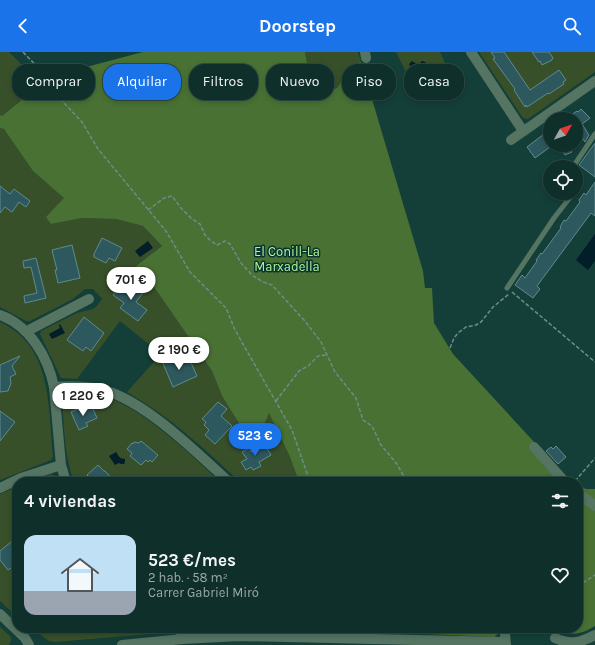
<!DOCTYPE html>
<html lang="es">
<meta charset="utf-8">
<style>
:root{--surface:#0f2f2b;--page:#183733;--text:#f1f3f6;--muted:#9ba9a9;--line:#2f4a47;--accent:#1a73e8}
body{margin:0;font-family:Karla,sans-serif;background:var(--page);color:var(--text);height:100vh;display:flex;flex-direction:column;font-size:15px;white-space:nowrap}
*{box-sizing:border-box;margin:0}
p{font-size:13px;color:var(--muted)}
.icon{flex:none;width:22px;height:22px;fill:none;stroke:currentColor;stroke-width:2;stroke-linecap:round;stroke-linejoin:round}
.map{position:relative;flex:1;overflow:hidden}
.details{position:absolute;left:12px;top:425px;width:571px;height:156px;display:flex;flex-direction:column;background:var(--surface);border-radius:16px;box-shadow:0 2px 6px #0003,0 0 0 1px var(--line)}
.details>*{flex:none}
.hud{position:absolute;left:12px;top:12px;width:571px;height:36px;display:flex;gap:8px}
.needle{width:26px;rotate:50deg}
.fabs{position:absolute;left:543px;top:60px;display:grid;gap:8px}
.fabs a{display:grid;place-items:center;width:40px;height:40px;border-radius:50%;background:var(--surface);box-shadow:0 2px 6px #0003,0 0 0 1px var(--line);font-size:20px}
.price{position:absolute;translate:-50% -34px;padding:0 9px;border-radius:14px;background:#fff;color:#222;font-size:13px;line-height:26px;filter:drop-shadow(0 1px 2px #0008)}
.price::after{content:'';position:absolute;left:50%;top:24px;width:12px;height:9px;margin-left:-6px;background:inherit;clip-path:polygon(0 0,100% 0,50% 100%)}
.price.selected{background:var(--accent);color:#fff}
ul{padding:0;list-style:none}
li{display:flex;align-items:center;gap:12px;height:100px;padding:0 12px}
li span{display:grid;place-items:center;flex:none;width:112px;height:80px;border-radius:12px;color:#555}
li>.icon{margin-inline-start:auto}
span .icon{width:48px;height:48px;fill:#fffc;stroke-width:1}
li b{font-size:17px}
h2{display:flex;justify-content:space-between;align-items:center;height:48px;padding:0 12px;font-size:17px}
.chip{padding:0 14px;border-radius:16px;background:var(--surface);box-shadow:0 2px 6px #0003,0 0 0 1px var(--line);font-size:14px;line-height:36px}
.chip.selected{background:var(--accent);color:#fff}
header{display:flex;justify-content:space-between;align-items:center;height:52px;padding:0 12px;background:var(--accent);color:#fff;font-size:18px;font-weight:700}
.map>svg:first-child{display:block}
</style>
<header><svg class="icon" aria-label="back" viewBox="0 0 24 24"><path d="M15 5l-7 7 7 7"/></svg>Doorstep<svg class="icon" aria-label="search" viewBox="0 0 24 24"><circle cx="10" cy="10" r="6"/><path d="M15 15l6 6"/></svg></header>
<div class="map">
<svg width="595" height="593" viewBox="0 0 595 593">
<rect width="100%" height="100%" fill="#143f39"/>
<path fill="#37502a" d="M 0,0 L 9,0 L 37,28 L 23,47 L 2,64 L 0,63 Z
M 305,0 L 358,0 L 361,10 L 352,12 L 338,35 L 314,50 Z
M 396,0 L 440,0 L 448,17 L 411,30 Z
M 479,0 L 595,0 L 595,20 L 528,67 L 526,67 L 523,66 Z
M 0,76 L 5,77 L 33,119 L 65,146 L 47,165 L 51,172 L 82,166 L 116,167 L 143,174 L 162,194 L 136,214 L 152,232 L 212,319 L 222,344 L 242,376 L 257,389 L 269,360 L 290,405 L 299,430 L 240,430 C 205,397 169,364 127,340 L 161,302 L 120,269 L 77,327 L 61,326 L 40,282 L 41,279 L 77,261 L 93,257 L 97,254 L 102,247 L 93,237 L 85,237 L 73,247 L 30,269 L 26,269 L 0,255 Z
M 0,270 C 53,294 48,356 53,404 L 51,408 L 0,428 Z
M 65,341 C 76,341 88,341 99,343 C 139,352 190,402 220,430 L 74,430 C 64,403 64,373 62,345 Z
M 50,422 L 56,424 L 59,430 L 30,430 Z
M 17,435 L 17,565 L 0,549 L 0,442 Z
M 0,575 L 11,585 L 11,589 L 9,593 L 0,593 Z
M 31,576 L 166,576 L 166,577 L 165,580 L 161,581 L 55,590 L 49,589 Z"/>
<path fill="#497134" d="M 143,0 L 305,0 L 314,49 L 338,35 L 352,12 L 361,10 L 423,219 L 425,236 L 432,236 L 434,271 L 453,302 L 571,430 L 299,430 L 290,405 L 269,361 L 257,389 L 242,376 L 222,344 L 212,319 L 152,232 L 136,214 L 162,194 L 143,174 L 116,167 L 82,166 L 51,172 L 46,165 L 64,146 L 33,119 L 4,77 L 0,76 L 0,63 L 2,64 L 23,47 L 37,28 Z
M 578,433 L 586,437 L 595,437 L 595,574 C 583,581 571,586 560,576 L 578,576 Z
M 293,576 L 501,576 L 497,583 L 494,585 Z"/>
<path fill="#021e29" d="M 412,9 L 418,13 L 422,9 L 425,10 L 428,13 L 427,15 L 414,20 L 409,12 Z
M 595,182 L 595,209 L 588,218 L 576,208 Z
M 148,189 L 153,196 L 140,205 L 135,199 Z
M 60,272 L 65,281 L 52,287 L 49,282 L 60,276 L 59,273 Z
M 116,400 L 120,406 L 125,407 L 125,410 L 124,412 L 121,412 L 119,411 L 115,413 L 109,404 Z"/>
<path fill="#2d585d" stroke="#5f8b90" d="M 491,0 L 504,0 L 530,38 L 559,18 L 566,28 L 563,30 L 564,32 L 549,42 L 548,41 L 527,55 L 526,53 L 525,55 L 514,38 L 515,37 L 493,7 L 495,6 Z
M 532,0 L 549,0 L 553,6 L 552,7 L 552,8 L 542,13 L 540,9 L 539,10 Z
M 581,57 L 590,66 L 582,72 L 589,83 L 585,90 L 576,78 L 576,67 L 565,67 L 577,59 L 578,60 Z
M 550,80 L 550,95 L 535,106 L 527,95 L 544,82 L 545,83 Z
M 595,91 L 595,125 L 579,113 Z
M 558,93 L 567,93 L 572,100 L 565,103 Z
M 595,130 L 595,164 L 591,161 L 537,234 L 540,237 L 533,246 L 515,233 L 522,223 L 525,226 L 537,209 L 536,208 L 541,201 L 542,202 L 561,176 L 560,175 L 564,168 L 566,169 L 580,150 L 579,148 L 584,141 L 586,143 Z
M 0,134 L 10,142 L 14,137 L 30,149 L 26,155 L 19,150 L 12,160 L 5,155 L 0,161 Z
M 102,186 L 122,196 L 115,209 L 109,206 L 106,211 L 94,205 L 94,202 Z
M 72,193 L 80,226 L 58,231 L 55,218 L 57,218 L 52,198 Z
M 36,206 L 46,246 L 25,251 L 24,244 L 37,241 L 31,215 L 24,216 L 23,209 Z
M 136,230 L 145,238 L 136,250 L 147,258 L 138,269 L 120,256 L 124,251 L 113,243 L 121,233 L 129,239 Z
M 84,265 L 104,281 L 91,299 L 86,295 L 83,299 L 67,288 Z
M 20,304 L 12,314 L 16,322 L 10,325 L 11,331 L 8,339 L 0,340 L 0,313 Z
M 174,305 L 176,311 L 189,306 L 197,324 L 173,335 L 162,309 Z
M 218,350 L 227,357 L 221,364 L 232,374 L 215,392 L 205,383 L 209,378 L 204,373 L 206,370 L 202,367 Z
M 82,355 L 84,359 L 92,355 L 97,366 L 86,371 L 88,374 L 79,378 L 71,360 Z
M 0,359 L 15,370 L 0,389 Z
M 141,389 L 158,403 L 152,410 L 150,408 L 148,410 L 146,408 L 141,413 L 130,404 L 132,401 L 127,397 L 132,391 L 133,392 L 134,390 L 139,391 Z
M 264,392 L 271,403 L 259,410 L 261,414 L 253,418 L 251,415 L 246,418 L 241,410 L 247,407 L 242,400 L 249,396 L 251,400 Z
M 556,394 L 566,405 L 558,412 L 546,399 L 551,395 L 553,397 Z
M 98,413 L 104,419 L 105,419 L 115,430 L 94,430 L 87,423 Z
M 17,485 L 17,523 L 11,516 L 8,518 L 0,508 L 0,499 Z"/>
<g fill="none" stroke-linecap="round" stroke-linejoin="round">
<path stroke="#6c8d88" stroke-width="1.5" stroke-dasharray="4 2" stroke-linecap="butt" d="M 23,0 L 49,27 L 63,50 L 82,70 L 98,97 L 166,179 L 190,220 L 226,256 L 235,278 L 292,378 L 310,430
M 148,158 L 164,146 L 172,144 L 181,156 L 192,167 L 200,172 L 205,183 L 211,189 L 217,193 L 225,189 L 230,192 L 241,211 L 252,223 L 263,230 L 272,233 L 304,268 L 321,290 L 335,320 L 356,346 L 363,368 L 372,374 L 381,393 L 397,412 L 407,430
M 512,240 L 595,310
M 450,296 L 454,286 L 458,281 L 466,275 L 476,273 L 481,270 L 493,255 L 509,242
M 276,349 L 299,319 L 308,314 L 318,304 L 326,303
M 575,429 L 595,406
M 578,534 L 595,523"/>
<path stroke="#557462" stroke-width="5" d="M 573,115 L 595,82
M 507,236 L 554,166 L 572,143 L 572,141"/>
<path stroke="#557462" stroke-width="10" d="M 365,0 L 366,6
M 471,0 L 523,79
M 511,88 L 595,29
M 0,263 C 30,274 48,305 54,335 L 61,413 L 66,430
M 27,280 L 31,277 L 89,247
M 54,335 C 67,334 81,334 94,336 C 139,342 196,400 229,430
M 534,395 L 565,430
M 0,436 L 21,426 L 61,413
M 578,441 L 595,454
M 0,562 L 25,586 L 29,593
M 177,576 L 182,581 L 183,587
M 555,586 C 570,593 580,591 595,583
M 122,593 L 183,587 L 239,584 L 505,590
M 506,593 L 505,582 L 506,576"/>
</g>
<g text-anchor="middle" dominant-baseline="central" stroke-width="3" stroke-linejoin="round" paint-order="stroke">
<g font-size="13" fill="#b5f199" stroke="#07342f">
<text x="287" y="199">El Conill-La<tspan x="287" dy="15">Marxadella</tspan></text>
</g>
</g>
</svg>
<div class="fabs">
<a><svg class="needle" viewBox="-14 -14 28 28"><path d="M0-13l5 13h-10z" fill="#e53935"/><path d="M0 13l5-13h-10z" fill="#9ba9a9"/></svg></a>
<a><svg class="icon" aria-label="locate" viewBox="0 0 24 24"><circle cx="12" cy="12" r="6"/><path d="M12 2v4M12 18v4M2 12h4M18 12h4"/></svg></a>
</div>
<b class="price" style="left:131px;top:249px">701 €</b>
<b class="price" style="left:179px;top:319px">2 190 €</b>
<b class="price" style="left:83px;top:365px">1 220 €</b>
<b class="price selected" style="left:255px;top:405px">523 €</b>
<div class="hud">
<a class="chip">Comprar</a>
<a class="chip selected">Alquilar</a>
<a class="chip">Filtros</a>
<a class="chip">Nuevo</a>
<a class="chip">Piso</a>
<a class="chip">Casa</a>
</div>
<section class="details">
<h2>4 viviendas<svg class="icon" aria-label="filters" viewBox="0 0 24 24"><path d="M4 7h16M4 17h16"/><circle cx="9" cy="7" r="2"/><circle cx="15" cy="17" r="2"/></svg></h2>
<ul>
<li><span style="background:linear-gradient(#bfe0f5 70%,#9aa5b1 0)"><svg class="icon" aria-label="home" viewBox="0 0 24 24"><path d="M3 11l9-7 9 7M6 9v11h12V9"/></svg></span><div><b>523 €/mes</b><p>2 hab. · 58 m²</p><p>Carrer Gabriel Miró</p></div><svg class="icon" aria-label="heart" viewBox="0 0 24 24"><path d="M12 20l-8-8c-3-5 5-10 8-4 3-6 11-1 8 4z"/></svg></li>
</ul>
</section>
</div>
